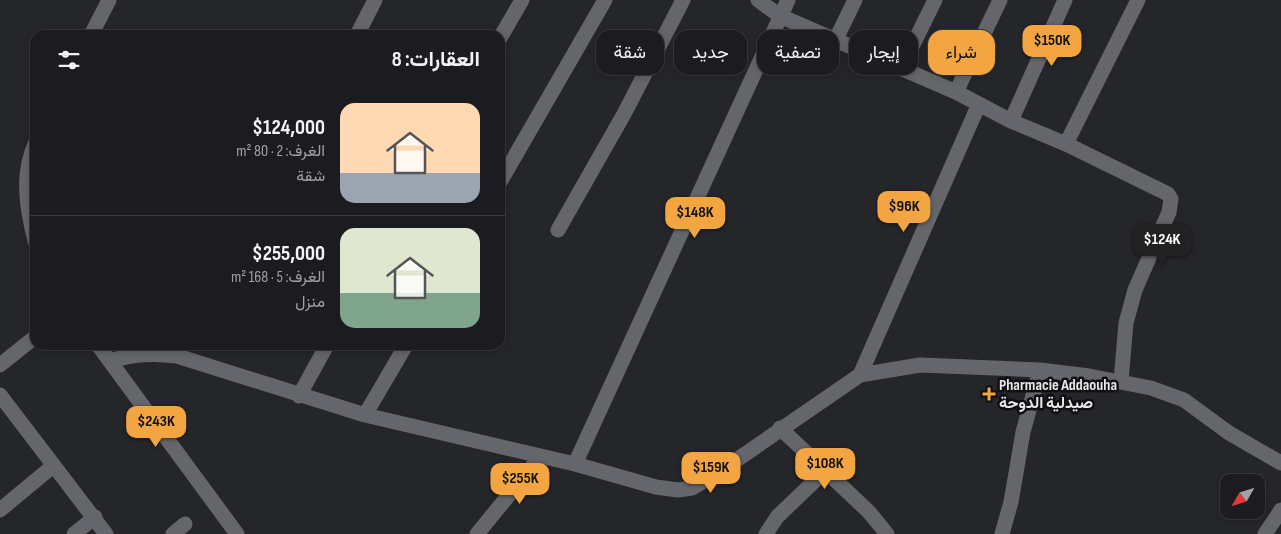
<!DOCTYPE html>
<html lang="ar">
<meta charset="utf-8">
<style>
:root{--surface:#1c1c20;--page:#29292d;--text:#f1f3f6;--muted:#a0a1a5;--line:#3a3a3e;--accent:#f2a541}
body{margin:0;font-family:"Sofia Sans Condensed",Vazirmatn,sans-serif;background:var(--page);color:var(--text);direction:rtl;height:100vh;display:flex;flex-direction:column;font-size:19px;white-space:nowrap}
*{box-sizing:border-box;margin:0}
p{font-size:16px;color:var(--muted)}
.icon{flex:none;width:28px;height:28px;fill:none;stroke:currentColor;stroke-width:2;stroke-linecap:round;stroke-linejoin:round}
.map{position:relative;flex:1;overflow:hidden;direction:ltr}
.panel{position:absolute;left:30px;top:30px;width:475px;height:320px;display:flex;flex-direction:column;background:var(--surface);border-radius:15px;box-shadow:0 2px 8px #0003,0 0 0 1px var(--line);direction:rtl}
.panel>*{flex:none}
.banner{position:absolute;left:520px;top:30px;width:475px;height:45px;direction:rtl;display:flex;gap:10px}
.needle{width:32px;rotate:231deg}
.tools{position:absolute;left:1220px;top:474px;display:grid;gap:10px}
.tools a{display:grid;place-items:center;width:45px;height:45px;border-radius:10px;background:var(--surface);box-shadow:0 2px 8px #0003,0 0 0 1px var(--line);font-size:25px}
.price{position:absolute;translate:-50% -42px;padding:0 11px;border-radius:10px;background:var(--accent);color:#111;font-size:16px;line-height:32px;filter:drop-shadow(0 1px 2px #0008)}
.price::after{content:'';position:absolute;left:50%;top:30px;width:15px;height:11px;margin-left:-8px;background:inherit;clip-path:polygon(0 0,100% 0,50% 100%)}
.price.active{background:#222;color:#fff}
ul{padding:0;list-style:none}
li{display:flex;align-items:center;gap:15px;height:125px;padding:0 25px}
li+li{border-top:1px solid var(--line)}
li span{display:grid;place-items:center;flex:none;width:140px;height:100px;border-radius:15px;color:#555}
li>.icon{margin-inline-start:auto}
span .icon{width:60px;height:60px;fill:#fffc;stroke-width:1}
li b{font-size:21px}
h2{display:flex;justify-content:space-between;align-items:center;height:60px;padding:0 25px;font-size:21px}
.tag{padding:0 18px;border-radius:15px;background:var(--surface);box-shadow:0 2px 8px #0003,0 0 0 1px var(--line);font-size:18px;line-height:45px}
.tag.active{background:var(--accent);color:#111}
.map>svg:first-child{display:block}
</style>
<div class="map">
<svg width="1281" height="534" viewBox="0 0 1281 534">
<rect width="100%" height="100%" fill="#25262a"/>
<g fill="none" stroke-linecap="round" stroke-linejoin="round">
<path stroke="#65666b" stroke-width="15" d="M 758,0 L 780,16 L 956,92 L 1011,121 L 1066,144 L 1168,194 L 1171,199 L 1169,212 L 1135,290 L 1126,323 L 1121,381
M 91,35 L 109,0
M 357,35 L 375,0
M 500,38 L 522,0
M 835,41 L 855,0
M 901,69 L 935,0
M 956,92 L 1000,0
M 1011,121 L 1065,0
M 35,144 C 21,175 27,209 35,241
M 1066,144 L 1138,0
M 500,182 L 605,0
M 558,230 L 624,114 L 683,0
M 98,345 L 237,534
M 110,361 C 134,354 153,353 177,356 L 365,415 L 575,464 L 656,487 L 678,490 L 692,488 L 719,472 L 860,375 L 920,365 L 1040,370 L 1089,376 L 1151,388 L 1184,400 L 1229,433 L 1281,463
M 0,365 L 35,337
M 860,375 L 979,104
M 0,395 L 106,534
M 299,396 L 327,345
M 365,415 L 406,345
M 780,428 L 869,512 L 887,534
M 575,464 L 788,0
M 0,510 L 53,466
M 74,534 L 95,517
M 173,534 L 185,524
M 477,534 L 540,457
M 766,534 L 777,517 L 826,470
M 1002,534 L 1011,502 L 1023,432 L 1040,370
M 1265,534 L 1281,510"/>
</g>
<path fill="#f2a541" stroke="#0f0f11" stroke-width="2" d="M986.5 386.5h5v5h5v5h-5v5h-5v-5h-5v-5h5z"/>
<g text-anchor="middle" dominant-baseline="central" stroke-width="5" stroke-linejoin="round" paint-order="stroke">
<g font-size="16" font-weight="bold" fill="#e8e8eb" stroke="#0f0f11" text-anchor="start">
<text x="999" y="385">Pharmacie Addaouha<tspan x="999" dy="18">صيدلية الدوحة</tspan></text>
</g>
</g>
</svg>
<div class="tools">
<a><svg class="needle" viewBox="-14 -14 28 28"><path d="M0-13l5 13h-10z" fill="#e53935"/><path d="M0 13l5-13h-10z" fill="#a0a1a5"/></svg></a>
</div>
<b class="price" style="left:1052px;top:67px">$150K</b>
<b class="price" style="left:904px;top:233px">$96K</b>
<b class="price" style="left:695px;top:239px">$148K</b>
<b class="price active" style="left:1162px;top:266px">$124K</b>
<b class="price" style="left:156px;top:448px">$243K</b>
<b class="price" style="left:825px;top:490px">$108K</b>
<b class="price" style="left:711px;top:494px">$159K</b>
<b class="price" style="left:520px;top:505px">$255K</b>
<div class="banner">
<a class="tag active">شراء</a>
<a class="tag">إيجار</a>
<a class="tag">تصفية</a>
<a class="tag">جديد</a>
<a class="tag">شقة</a>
</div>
<section class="panel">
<h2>العقارات: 8<svg class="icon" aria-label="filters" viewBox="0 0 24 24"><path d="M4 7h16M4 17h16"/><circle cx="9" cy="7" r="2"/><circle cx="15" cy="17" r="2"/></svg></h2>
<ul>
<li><span style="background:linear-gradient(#ffd9b3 70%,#9aa5b1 0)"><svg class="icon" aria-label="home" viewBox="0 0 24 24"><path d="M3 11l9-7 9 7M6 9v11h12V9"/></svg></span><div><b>$124,000</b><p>الغرف: 2 · 80 m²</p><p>شقة</p></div></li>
<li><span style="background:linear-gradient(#dfe7d0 65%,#7fa58c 0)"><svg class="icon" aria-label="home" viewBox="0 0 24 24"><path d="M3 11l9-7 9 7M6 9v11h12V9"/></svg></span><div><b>$255,000</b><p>الغرف: 5 · 168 m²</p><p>منزل</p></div></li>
</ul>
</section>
</div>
